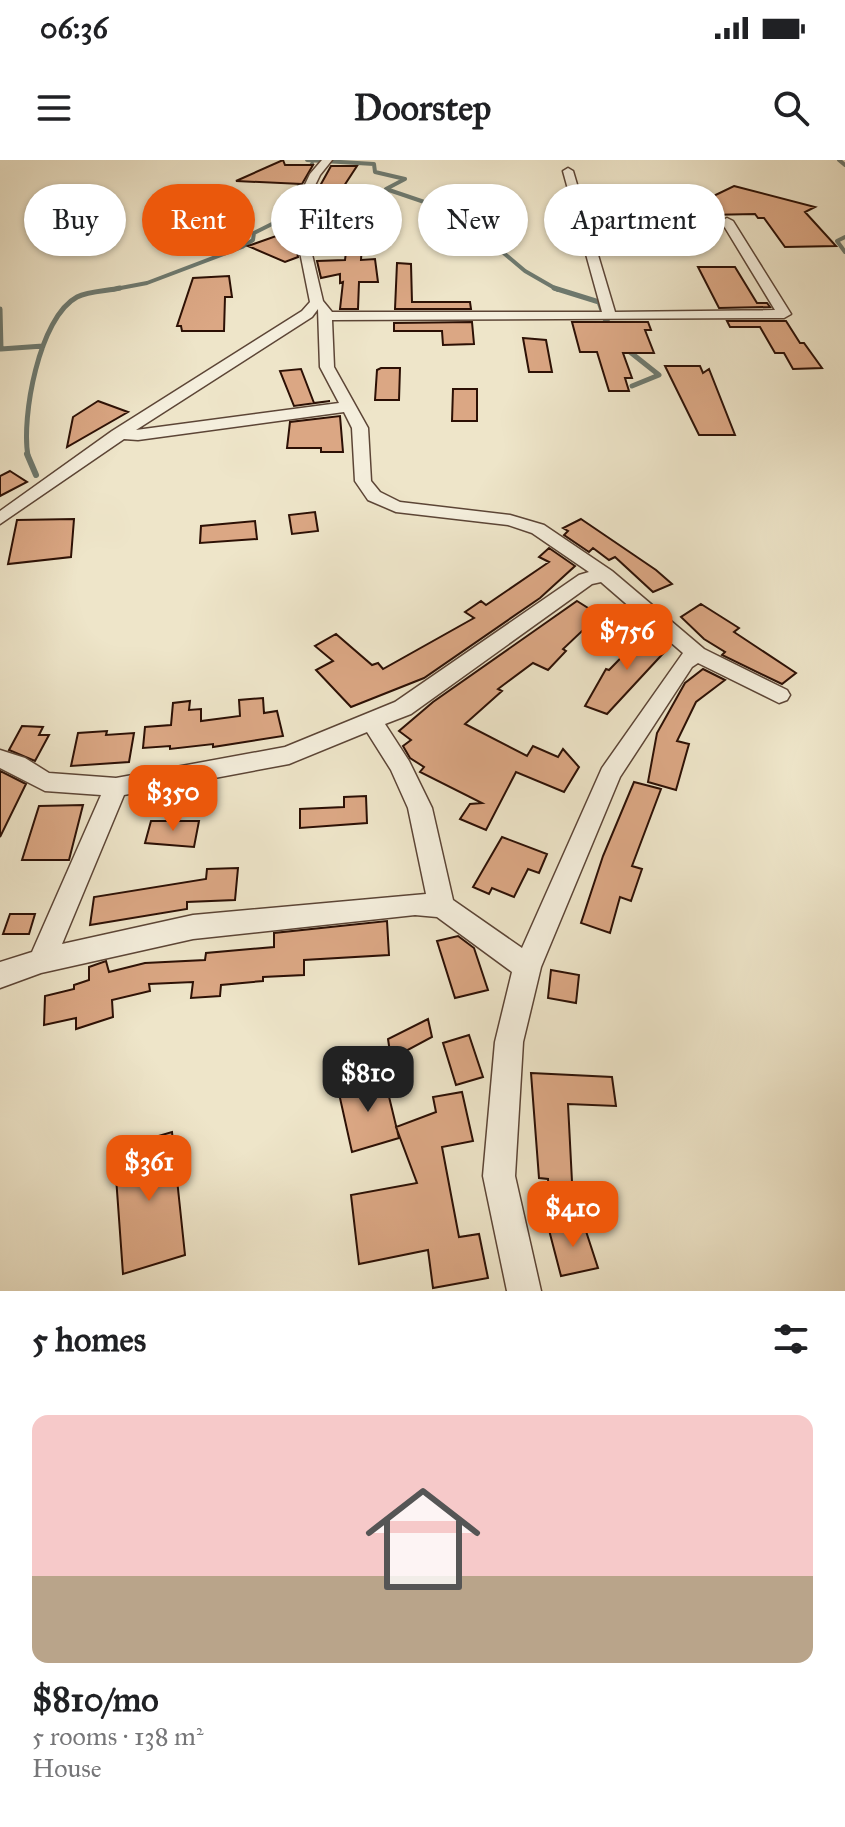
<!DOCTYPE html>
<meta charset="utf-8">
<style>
:root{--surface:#fff;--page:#f2f2f2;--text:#202124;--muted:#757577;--line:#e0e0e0;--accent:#ea580c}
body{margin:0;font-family:"IM FELL Great Primer",serif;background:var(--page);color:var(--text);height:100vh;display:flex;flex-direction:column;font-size:30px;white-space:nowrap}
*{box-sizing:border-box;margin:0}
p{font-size:26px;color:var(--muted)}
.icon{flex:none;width:44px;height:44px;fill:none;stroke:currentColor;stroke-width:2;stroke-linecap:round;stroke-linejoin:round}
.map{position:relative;height:1131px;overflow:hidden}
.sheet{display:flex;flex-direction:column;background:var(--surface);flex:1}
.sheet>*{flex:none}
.top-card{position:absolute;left:24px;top:24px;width:798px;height:72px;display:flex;gap:16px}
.price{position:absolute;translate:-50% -68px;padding:0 18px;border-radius:16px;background:var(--accent);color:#fff;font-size:26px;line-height:52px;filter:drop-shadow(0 2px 4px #0008)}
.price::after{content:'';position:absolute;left:50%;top:48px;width:24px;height:18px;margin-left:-12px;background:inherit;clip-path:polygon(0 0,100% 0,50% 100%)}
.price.selected{background:#222;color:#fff}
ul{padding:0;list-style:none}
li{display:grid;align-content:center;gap:16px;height:424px;padding:0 32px}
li+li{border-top:2px solid var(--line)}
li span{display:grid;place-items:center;height:248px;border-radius:16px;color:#555}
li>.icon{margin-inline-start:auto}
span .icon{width:144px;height:144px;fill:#fffc;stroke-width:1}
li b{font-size:34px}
h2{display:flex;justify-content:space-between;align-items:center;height:96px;padding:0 32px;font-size:34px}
.chip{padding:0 28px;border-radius:36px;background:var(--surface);box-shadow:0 2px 6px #0004;font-size:28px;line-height:72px}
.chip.selected{background:var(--accent);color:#fff}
.status{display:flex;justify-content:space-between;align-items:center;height:56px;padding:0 40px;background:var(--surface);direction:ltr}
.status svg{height:22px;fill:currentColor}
header{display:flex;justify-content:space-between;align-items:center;height:104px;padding:0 32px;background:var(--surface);font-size:36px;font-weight:800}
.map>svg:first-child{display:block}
</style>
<div class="status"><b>06:36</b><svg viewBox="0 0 49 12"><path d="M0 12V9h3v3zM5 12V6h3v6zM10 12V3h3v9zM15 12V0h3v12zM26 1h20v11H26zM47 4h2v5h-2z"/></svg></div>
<header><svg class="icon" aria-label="menu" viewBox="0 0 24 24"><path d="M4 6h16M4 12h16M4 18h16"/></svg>Doorstep<svg class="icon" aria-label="search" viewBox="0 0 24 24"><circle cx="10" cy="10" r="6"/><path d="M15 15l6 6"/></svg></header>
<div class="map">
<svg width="845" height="1131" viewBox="0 0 845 1131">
<rect width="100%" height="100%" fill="#eee5c9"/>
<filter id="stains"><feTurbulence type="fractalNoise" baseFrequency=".0025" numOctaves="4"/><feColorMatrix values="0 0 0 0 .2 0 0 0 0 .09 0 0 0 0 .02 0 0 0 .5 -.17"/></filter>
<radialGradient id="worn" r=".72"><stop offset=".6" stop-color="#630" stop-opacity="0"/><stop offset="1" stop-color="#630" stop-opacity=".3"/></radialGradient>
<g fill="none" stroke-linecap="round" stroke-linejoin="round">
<path stroke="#6d796f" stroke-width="4" d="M 307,0 L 374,4 L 375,12 L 405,19 L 386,29 L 501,68 L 487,79 L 525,111 L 558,130
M 839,0 L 845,5
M 845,77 L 837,81 L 845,92
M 110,130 L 147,123 L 242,87 L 253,80 L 254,73 L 278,61 L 312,4"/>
<path stroke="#6d796f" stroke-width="5" d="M 554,128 L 599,142 L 605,159 L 612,167
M 0,149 L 1,189 L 43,186
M 625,188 L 659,215 L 632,226
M 28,296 C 21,258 39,157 77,137 C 89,131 108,131 120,128"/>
<path stroke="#6d796f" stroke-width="6" d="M 27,294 L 36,315"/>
</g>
<path fill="#dba784" stroke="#2c1005" stroke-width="2" d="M 283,0 L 285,5 L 313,5 L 302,24 L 236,21 Z
M 331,6 L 357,6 L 327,52 L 338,53 L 324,74 L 341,81 L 314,91 L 305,53 Z
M 734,26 L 815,47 L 805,52 L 836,86 L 785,87 L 764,58 L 758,58 L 755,54 L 707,55 L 699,43 Z
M 293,70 L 298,97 L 285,102 L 248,86 Z
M 347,84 L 362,85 L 361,100 L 375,99 L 378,122 L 359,122 L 358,149 L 340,149 L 343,122 L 340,123 L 340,114 L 321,118 L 317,101 L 345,100 Z
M 397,103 L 411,104 L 412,142 L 470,142 L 471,149 L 395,149 Z
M 698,107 L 735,107 L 757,143 L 767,143 L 770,147 L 719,148 Z
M 229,116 L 232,137 L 225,137 L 224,171 L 182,171 L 181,166 L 177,166 L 193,118 Z
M 727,161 L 786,161 L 800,183 L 804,183 L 822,208 L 793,209 L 784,193 L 775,193 L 760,167 L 730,167 Z
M 472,162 L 474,184 L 443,185 L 442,171 L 394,171 L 394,163 Z
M 572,162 L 648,162 L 651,170 L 645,170 L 654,193 L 623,193 L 632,218 L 625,218 L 629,231 L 609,231 L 597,192 L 580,192 Z
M 523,178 L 546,180 L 552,212 L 529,212 Z
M 665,206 L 700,206 L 703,213 L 709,209 L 735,275 L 699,275 Z
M 381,208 L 400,208 L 399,240 L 375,240 L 377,210 Z
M 301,209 L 314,243 L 330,241 L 294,246 L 280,211 Z
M 453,229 L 477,229 L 477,261 L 452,261 Z
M 98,241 L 128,252 L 67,287 L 73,257 Z
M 340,256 L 343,292 L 321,292 L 321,288 L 287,288 L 290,262 Z
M 10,311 L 27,322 L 0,336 L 0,316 Z
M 315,352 L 318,371 L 292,374 L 289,355 Z
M 74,359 L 71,397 L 8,404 L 17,360 Z
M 581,359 L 656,410 L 672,424 L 653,432 L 615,397 L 609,400 L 593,388 L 589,392 L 564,375 L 568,371 L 563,368 Z
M 255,361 L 257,379 L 200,383 L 201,366 Z
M 549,388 L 575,406 L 540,438 L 424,518 L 351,547 L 316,510 L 333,501 L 315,486 L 336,474 L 372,505 L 378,503 L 383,509 L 474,458 L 465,452 L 481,441 L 486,445 L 549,402 L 539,397 Z
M 577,441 L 599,455 L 563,489 L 566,491 L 548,510 L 533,503 L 498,529 L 502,531 L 465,564 L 527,596 L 533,586 L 558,597 L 563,589 L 579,607 L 564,632 L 516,612 L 486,670 L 460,659 L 470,644 L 482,643 L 420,612 L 424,607 L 410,598 L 403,586 L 411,580 L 399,571 L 433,542 Z
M 701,444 L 739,468 L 734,472 L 796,513 L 782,524 L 722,495 L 725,492 L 704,479 L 681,457 Z
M 646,472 L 656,474 L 670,486 L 607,554 L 585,546 L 606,509 L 609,510 Z
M 703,509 L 725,520 L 696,542 L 677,581 L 689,584 L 676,630 L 648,622 L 657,573 L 685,523 Z
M 263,538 L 264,553 L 277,551 L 283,576 L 213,587 L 213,584 L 170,589 L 170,586 L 143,588 L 145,567 L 171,565 L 173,543 L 190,541 L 189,550 L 201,549 L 201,561 L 240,556 L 239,540 Z
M 22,566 L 43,567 L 39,575 L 49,575 L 35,601 L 9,590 Z
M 107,571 L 106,575 L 134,573 L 129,602 L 71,606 L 78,573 Z
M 0,611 L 26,624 L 0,677 Z
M 634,622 L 661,629 L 632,706 L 642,709 L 631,741 L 620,737 L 610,773 L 581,763 L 603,696 Z
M 366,636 L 367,663 L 300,668 L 300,649 L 344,647 L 344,637 Z
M 83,645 L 69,700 L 22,700 L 39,646 Z
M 151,661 L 199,661 L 194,687 L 145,683 Z
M 502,677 L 547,694 L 539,713 L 528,709 L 514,737 L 492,728 L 489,734 L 473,727 Z
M 238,708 L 235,740 L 187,742 L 187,749 L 90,765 L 94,737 L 206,719 L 207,709 Z
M 10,754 L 35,754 L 29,774 L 3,774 Z
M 387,761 L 389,795 L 304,800 L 304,815 L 263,817 L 263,821 L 221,825 L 220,836 L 191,838 L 193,822 L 149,824 L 150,831 L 112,840 L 113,857 L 76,869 L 76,858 L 44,865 L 45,836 L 74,829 L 74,825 L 89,820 L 89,807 L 106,801 L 109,812 L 145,803 L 205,800 L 206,793 L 274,787 L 274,773 Z
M 458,776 L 474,788 L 488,830 L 455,838 L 437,781 Z
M 551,810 L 579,815 L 576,843 L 548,838 Z
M 428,859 L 432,877 L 391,899 L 388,879 Z
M 469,875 L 483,917 L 456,925 L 443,883 Z
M 531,913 L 612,917 L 616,946 L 568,944 L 573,1041 L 549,1040 L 548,1019 L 539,1018 Z
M 384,916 L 399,978 L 352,992 L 338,929 Z
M 462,932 L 473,981 L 442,987 L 459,1077 L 479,1074 L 488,1118 L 433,1128 L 428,1090 L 359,1104 L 351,1035 L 417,1023 L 396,967 L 436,952 L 433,937 Z
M 172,972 L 185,1095 L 123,1114 L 114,989 Z
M 583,1062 L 598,1108 L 561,1116 L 549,1070 Z"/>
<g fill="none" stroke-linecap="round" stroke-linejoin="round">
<g stroke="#5c4536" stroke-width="3">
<path id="minor" d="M 322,0 L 332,0 L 320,15 L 302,52 L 323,141 L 332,152 L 602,152 L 563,11 L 568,8 L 573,11 L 615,152 L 775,150 L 721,61 L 727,58 L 733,61 L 791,154 L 784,158 L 332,160 L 334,207 L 368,268 L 371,321 L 380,332 L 400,342 L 510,355 L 544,365 L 612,411 L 704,489 L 787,530 L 790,535 L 787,540 L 779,543 L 698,503 L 692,507 L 620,617 L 541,807 L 523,882 L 515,1016 L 541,1131 L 507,1131 L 483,1016 L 495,882 L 512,812 L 437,757 L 415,755 L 193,779 L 41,813 L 0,828 L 0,802 L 32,792 L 101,635 L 45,631 L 0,608 L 0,590 L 25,598 L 49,613 L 116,618 L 285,587 L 395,542 L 579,415 L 589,412 L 532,373 L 508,365 L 396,352 L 368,340 L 355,321 L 352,268 L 344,252 L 138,280 L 124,279 L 0,364 L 0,351 L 112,271 L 302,151 L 310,142 L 292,52 L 310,14 ZM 318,149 L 320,207 L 339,243 L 136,270 L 312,157 ZM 601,422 L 683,493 L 602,608 L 522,788 L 453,740 L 432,648 L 409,601 L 385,564 L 411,554 L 592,424 ZM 367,572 L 391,610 L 408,648 L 426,734 L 193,755 L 62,784 L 124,635 L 289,604 Z"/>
</g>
<use href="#minor" fill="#f4eedc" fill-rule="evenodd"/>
</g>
<rect width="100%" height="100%" filter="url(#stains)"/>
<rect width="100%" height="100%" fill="url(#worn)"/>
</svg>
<b class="price" style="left:627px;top:512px">$756</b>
<b class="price" style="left:173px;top:673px">$350</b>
<b class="price selected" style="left:368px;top:954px">$810</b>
<b class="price" style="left:149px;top:1043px">$361</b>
<b class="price" style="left:573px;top:1089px">$410</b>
<div class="top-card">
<a class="chip">Buy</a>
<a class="chip selected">Rent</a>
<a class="chip">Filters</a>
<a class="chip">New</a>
<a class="chip">Apartment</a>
</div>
</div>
<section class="sheet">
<h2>5 homes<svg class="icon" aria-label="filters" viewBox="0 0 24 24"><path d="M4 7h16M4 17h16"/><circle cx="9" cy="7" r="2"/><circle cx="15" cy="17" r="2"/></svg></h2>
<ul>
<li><span style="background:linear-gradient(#f6c9c9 65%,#b9a48a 0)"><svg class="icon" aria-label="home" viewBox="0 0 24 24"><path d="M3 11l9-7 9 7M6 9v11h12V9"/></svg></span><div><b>$810/mo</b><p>5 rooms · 138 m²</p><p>House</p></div></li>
</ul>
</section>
